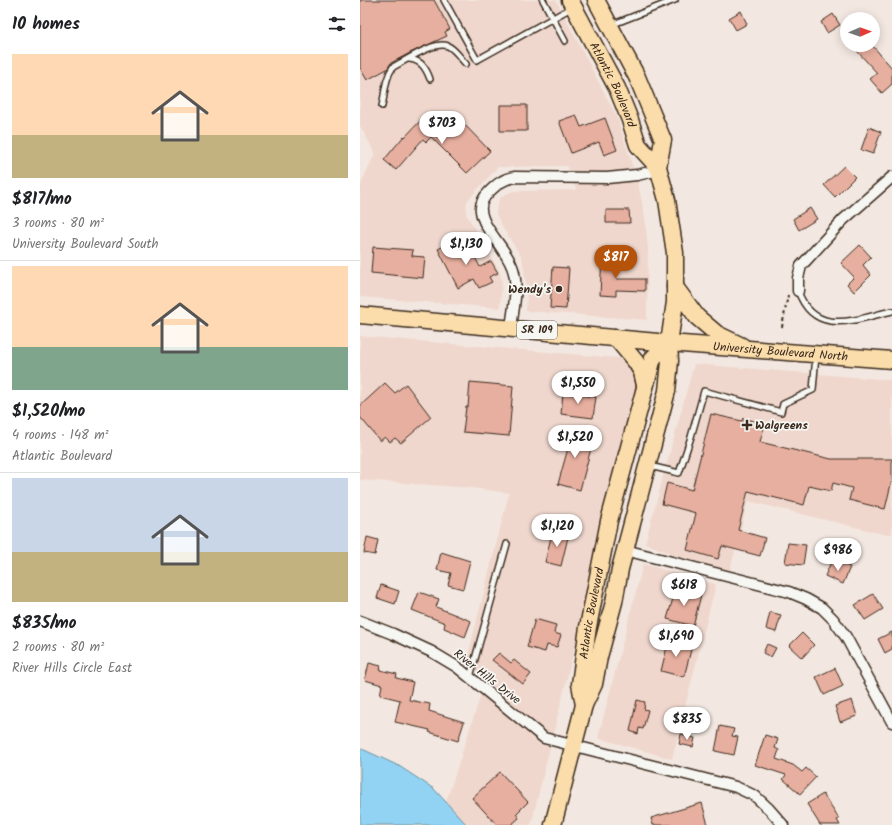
<!DOCTYPE html>
<meta charset="utf-8">
<style>
:root{--surface:#fff;--page:#f6f6f6;--text:#202124;--muted:#757577;--line:#e0e0e0;--accent:#b45309}
body{margin:0;font-family:Kalam,sans-serif;background:var(--page);color:var(--text);height:100vh;display:flex;flex-direction:column;font-size:15px;white-space:nowrap}
*{box-sizing:border-box;margin:0}
p{font-size:13px;color:var(--muted)}
.icon{flex:none;width:22px;height:22px;fill:none;stroke:currentColor;stroke-width:2;stroke-linecap:round;stroke-linejoin:round}
.map{position:relative;flex:1;overflow:hidden}
.side{display:flex;flex-direction:column;background:var(--surface);width:360px}
.side>*{flex:none}
.needle{width:26px;rotate:88deg}
.controls{position:absolute;left:480px;top:12px;display:grid;gap:8px}
.controls a{display:grid;place-items:center;width:40px;height:40px;border-radius:50%;background:var(--surface);box-shadow:0 2px 10px #0003;font-size:20px}
.price{position:absolute;translate:-50% -34px;padding:0 9px;border-radius:14px;background:#fff;color:#222;font-size:13px;line-height:26px;filter:drop-shadow(0 1px 2px #0008)}
.price::after{content:'';position:absolute;left:50%;top:24px;width:12px;height:9px;margin-left:-6px;background:inherit;clip-path:polygon(0 0,100% 0,50% 100%)}
.price.active{background:var(--accent);color:#fff}
ul{padding:0;list-style:none}
li{display:grid;align-content:center;gap:8px;height:212px;padding:0 12px}
li+li{border-top:1px solid var(--line)}
li span{display:grid;place-items:center;height:124px;border-radius:0px;color:#555}
li>.icon{margin-inline-start:auto}
span .icon{width:72px;height:72px;fill:#fffc;stroke-width:1}
li b{font-size:17px}
h2{display:flex;justify-content:space-between;align-items:center;height:48px;padding:0 12px;font-size:17px}
main{display:flex;flex:1;min-height:0}
.map>svg:first-child{display:block}
</style>
<main>
<section class="side">
<h2>10 homes<svg class="icon" aria-label="filters" viewBox="0 0 24 24"><path d="M4 7h16M4 17h16"/><circle cx="9" cy="7" r="2"/><circle cx="15" cy="17" r="2"/></svg></h2>
<ul>
<li><span style="background:linear-gradient(#ffd9b3 65%,#c2b280 0)"><svg class="icon" aria-label="home" viewBox="0 0 24 24"><path d="M3 11l9-7 9 7M6 9v11h12V9"/></svg></span><div><b>$817/mo</b><p>3 rooms · 80 m²</p><p>University Boulevard South</p></div></li>
<li><span style="background:linear-gradient(#ffd9b3 65%,#7fa58c 0)"><svg class="icon" aria-label="home" viewBox="0 0 24 24"><path d="M3 11l9-7 9 7M6 9v11h12V9"/></svg></span><div><b>$1,520/mo</b><p>4 rooms · 148 m²</p><p>Atlantic Boulevard</p></div></li>
<li><span style="background:linear-gradient(#c9d6e8 60%,#c2b280 0)"><svg class="icon" aria-label="home" viewBox="0 0 24 24"><path d="M3 11l9-7 9 7M6 9v11h12V9"/></svg></span><div><b>$835/mo</b><p>2 rooms · 80 m²</p><p>River Hills Circle East</p></div></li>
</ul>
</section>
<div class="map">
<svg width="532" height="825" viewBox="0 0 532 825">
<rect width="100%" height="100%" fill="#f3e8e1"/>
<filter id="ink" filterUnits="userSpaceOnUse"><feTurbulence type="fractalNoise" baseFrequency=".025" numOctaves="2"/><feDisplacementMap in="SourceGraphic" scale="8" xChannelSelector="R" yChannelSelector="G"/><feConvolveMatrix kernelMatrix="1 2 1 2 8 2 1 2 1" color-interpolation-filters="sRGB"/></filter>
<g filter="url(#ink)">
<path fill="#efd7cd" d="M 0,0 L 196,0 L 257,117 L 279,187 L 285,218 L 288,249 L 287,320 L 166,311 L 167,290 L 162,258 L 144,230 L 136,214 L 137,206 L 140,198 L 146,194 L 154,191 L 216,190 L 207,166 L 138,167 L 107,201 L 106,214 L 139,270 L 142,281 L 140,308 L 0,297 L 0,220 L 1,219 L 0,219 L 0,186 L 15,153 L 0,126 Z
M 0,336 L 282,360 L 276,397 L 171,825 L 107,825 L 86,802 L 126,679 L 106,663 L 149,493 L 111,488 L 0,480 Z
M 334,364 L 532,380 L 532,534 L 523,534 L 388,501 L 370,570 L 319,557 L 285,543 Z
M 283,564 L 356,584 L 312,759 L 238,738 Z"/>
<path fill="#92d3f3" stroke="#6f8f9e" d="M 0,748 L 39,766 L 74,789 L 107,825 L 0,825 Z"/>
<path fill="#e7af9f" stroke="#3b2a1e" d="M 0,0 L 74,0 L 90,29 L 85,32 L 87,36 L 50,53 L 31,63 L 27,69 L 7,80 L 0,68 Z
M 381,11 L 387,24 L 376,30 L 369,18 Z
M 473,14 L 480,25 L 467,33 L 461,22 Z
M 505,45 L 512,45 L 532,68 L 532,84 L 522,93 L 510,79 L 517,73 L 497,51 Z
M 140,105 L 167,105 L 167,131 L 140,131 Z
M 216,115 L 221,127 L 245,118 L 257,150 L 244,155 L 239,142 L 211,153 L 199,121 Z
M 64,117 L 82,134 L 99,119 L 130,151 L 107,173 L 71,137 L 66,142 L 63,139 L 36,170 L 24,160 L 44,136 L 45,137 Z
M 509,127 L 521,132 L 513,154 L 501,150 Z
M 484,166 L 495,177 L 475,197 L 464,185 Z
M 450,208 L 457,219 L 439,230 L 433,219 Z
M 246,210 L 269,210 L 270,223 L 246,223 Z
M 92,242 L 97,252 L 109,246 L 120,267 L 131,261 L 138,273 L 129,277 L 132,282 L 119,288 L 114,279 L 98,288 L 78,249 Z
M 500,245 L 511,257 L 503,265 L 511,275 L 494,292 L 487,284 L 494,277 L 481,263 Z
M 13,247 L 53,250 L 52,256 L 65,257 L 63,278 L 11,273 Z
M 242,254 L 257,255 L 256,279 L 285,279 L 285,291 L 256,290 L 256,296 L 240,295 Z
M 193,267 L 209,268 L 206,309 L 190,308 Z
M 110,382 L 153,386 L 149,436 L 103,432 L 106,407 L 108,407 Z
M 25,383 L 35,393 L 46,384 L 71,417 L 41,443 L 35,438 L 30,442 L 25,437 L 20,441 L 0,417 L 0,406 Z
M 203,393 L 236,397 L 233,418 L 201,414 Z
M 351,414 L 382,421 L 383,418 L 405,424 L 400,442 L 471,459 L 532,459 L 532,480 L 525,509 L 489,500 L 492,488 L 473,483 L 471,491 L 449,486 L 444,505 L 388,491 L 378,530 L 405,538 L 400,556 L 362,546 L 358,559 L 327,550 L 336,513 L 302,504 L 307,483 L 332,490 Z
M 203,429 L 234,437 L 220,490 L 198,484 L 210,441 L 201,438 Z
M 196,530 L 209,533 L 201,566 L 185,562 L 192,533 L 195,533 Z
M 7,537 L 18,540 L 15,555 L 4,553 Z
M 428,543 L 446,545 L 443,565 L 425,563 Z
M 81,552 L 110,561 L 103,589 L 88,585 L 91,573 L 77,570 Z
M 471,562 L 478,565 L 479,563 L 490,567 L 483,584 L 465,576 Z
M 21,585 L 39,591 L 35,604 L 17,598 Z
M 316,588 L 341,595 L 333,626 L 307,619 Z
M 59,592 L 79,599 L 76,607 L 111,621 L 105,637 L 84,628 L 85,623 L 52,610 Z
M 513,594 L 523,609 L 505,620 L 495,605 Z
M 410,612 L 421,615 L 416,632 L 406,629 Z
M 175,619 L 196,625 L 194,633 L 201,635 L 197,647 L 187,645 L 185,652 L 167,647 Z
M 532,632 L 532,649 L 525,653 L 518,639 Z
M 442,633 L 454,645 L 442,658 L 429,646 Z
M 309,639 L 332,646 L 324,677 L 301,671 Z
M 407,644 L 416,648 L 411,657 L 403,653 Z
M 139,653 L 151,663 L 154,660 L 171,674 L 163,684 L 132,660 Z
M 9,663 L 21,666 L 20,670 L 37,674 L 36,678 L 53,682 L 49,700 L 70,704 L 69,711 L 104,722 L 98,741 L 69,732 L 70,730 L 35,722 L 40,700 L 20,695 L 22,685 L 5,680 Z
M 475,668 L 483,686 L 464,695 L 456,677 Z
M 277,700 L 285,702 L 284,709 L 288,710 L 283,729 L 279,728 L 278,734 L 270,731 Z
M 492,700 L 497,716 L 480,722 L 475,706 Z
M 360,726 L 374,729 L 372,736 L 378,737 L 374,755 L 355,751 Z
M 321,734 L 335,738 L 333,747 L 319,744 Z
M 405,735 L 418,739 L 415,748 L 419,750 L 416,759 L 433,765 L 442,772 L 446,768 L 456,777 L 440,794 L 423,779 L 426,775 L 395,765 Z
M 140,772 L 168,802 L 156,814 L 159,818 L 151,825 L 137,825 L 112,798 Z
M 463,794 L 479,819 L 477,820 L 480,825 L 460,825 L 447,804 Z
M 342,803 L 348,825 L 293,825 L 291,818 Z"/>
<g fill="none" stroke-linecap="round" stroke-linejoin="round">
<g stroke="#3b2a1e" stroke-width="8">
<path id="service" d="M 84,0 L 117,60 L 213,7
M 183,0 L 205,41
M 251,25 L 315,0
M 49,59 C 61,60 66,68 70,79
M 22,106 C 25,93 25,78 33,67 C 45,61 75,40 88,46 C 95,49 101,59 106,64
M 438,291 C 455,338 496,319 532,311
M 290,466 L 319,473 L 331,437 L 344,391 L 421,412 L 423,404 L 453,390 L 456,355
M 110,677 L 147,544"/>
</g>
<g stroke="#3b2a1e" stroke-width="13">
<path id="minor" d="M 438,291 L 438,278 L 441,266 L 483,220 L 532,177
M 151,328 C 153,310 158,291 154,273 C 150,252 123,230 121,211 C 120,204 124,197 129,192 C 137,184 143,179 155,177 L 247,178 L 277,175 L 299,170
M 265,550 L 429,592 L 446,599 L 462,608 L 473,619 L 486,637 L 532,722
M 0,621 L 33,634 L 72,652 L 97,667 L 184,738 L 376,787 L 395,796 L 409,809 L 423,825"/>
</g>
<g stroke="#3b2a1e" stroke-width="19">
<g id="primary">
<path id="s1" d="M 210,0 L 257,88 L 270,120 L 278,145 L 298,167"/>
<path d="M 315,287 L 337,317 L 357,334 L 382,346"/>
<path id="s2" d="M 0,315 L 309,343 L 532,360"/>
<path d="M 256,338 L 276,362 L 282,372 L 285,385"/>
<path id="s3" d="M 224,705 L 220,684 L 228,627 L 249,521 L 293,358 L 309,343"/>
<path d="M 193,825 L 224,705 L 234,684 L 239,657 L 254,602 L 260,569 L 307,391 L 310,361 L 309,343 L 315,302 L 315,253 L 307,200 L 298,167 L 303,140 L 277,77 L 236,0"/>
</g>
</g>
<path stroke="#3b2a1e" stroke-width="2" stroke-dasharray="3 3" stroke-linecap="butt" d="M 422,327 L 428,295"/>
<use href="#service" stroke="#f6f6f2" stroke-width="5"/>
<use href="#minor" stroke="#f6f6f2" stroke-width="10"/>
<use href="#primary" stroke="#faddab" stroke-width="16"/>
</g>
</g>
<g fill="#3b2a1e" stroke="#f6f6f2" stroke-width="1.5">
<circle cx="199" cy="289" r="4"/>
<path d="M385 419h4v4h4v4h-4v4h-4v-4h-4v-4h4z"/>
</g>
<g text-anchor="middle" dominant-baseline="central" stroke-width="3.5" stroke-linejoin="round" paint-order="stroke">
<rect fill="#f6f6f2" stroke="#73675e" stroke-width="1" x="157" y="321" width="40" height="18" rx="3"/>
<g font-size="11" font-weight="bold" fill="#3b2a1e">
<text x="177" y="330">SR 109</text>
</g>
<g font-size="12" fill="#3b2a1e" stroke="#f6f6f2">
<text stroke="none"><textPath href="#s1" startOffset="95">Atlantic Boulevard</textPath></text>
<text stroke="none"><textPath href="#s2" startOffset="422">University Boulevard North</textPath></text>
<text stroke="none"><textPath href="#s3" startOffset="93">Atlantic Boulevard</textPath></text>
<text transform="translate(127 677) rotate(38)">River Hills Drive</text>
</g>
<g font-size="12" font-weight="bold" fill="#3b2a1e" stroke="#f6f6f2" text-anchor="end">
<text x="191" y="289">Wendy's</text>
<text x="395" y="425" text-anchor="start">Walgreens</text>
</g>
</g>
</svg>
<div class="controls">
<a><svg class="needle" viewBox="-14 -14 28 28"><path d="M0-13l5 13h-10z" fill="#e53935"/><path d="M0 13l5-13h-10z" fill="#757577"/></svg></a>
</div>
<b class="price" style="left:82px;top:145px">$703</b>
<b class="price" style="left:106px;top:266px">$1,130</b>
<b class="price active" style="left:256px;top:279px">$817</b>
<b class="price" style="left:218px;top:405px">$1,550</b>
<b class="price" style="left:215px;top:459px">$1,520</b>
<b class="price" style="left:197px;top:548px">$1,120</b>
<b class="price" style="left:478px;top:572px">$986</b>
<b class="price" style="left:324px;top:607px">$618</b>
<b class="price" style="left:316px;top:658px">$1,690</b>
<b class="price" style="left:327px;top:741px">$835</b>
</div>
</main>
